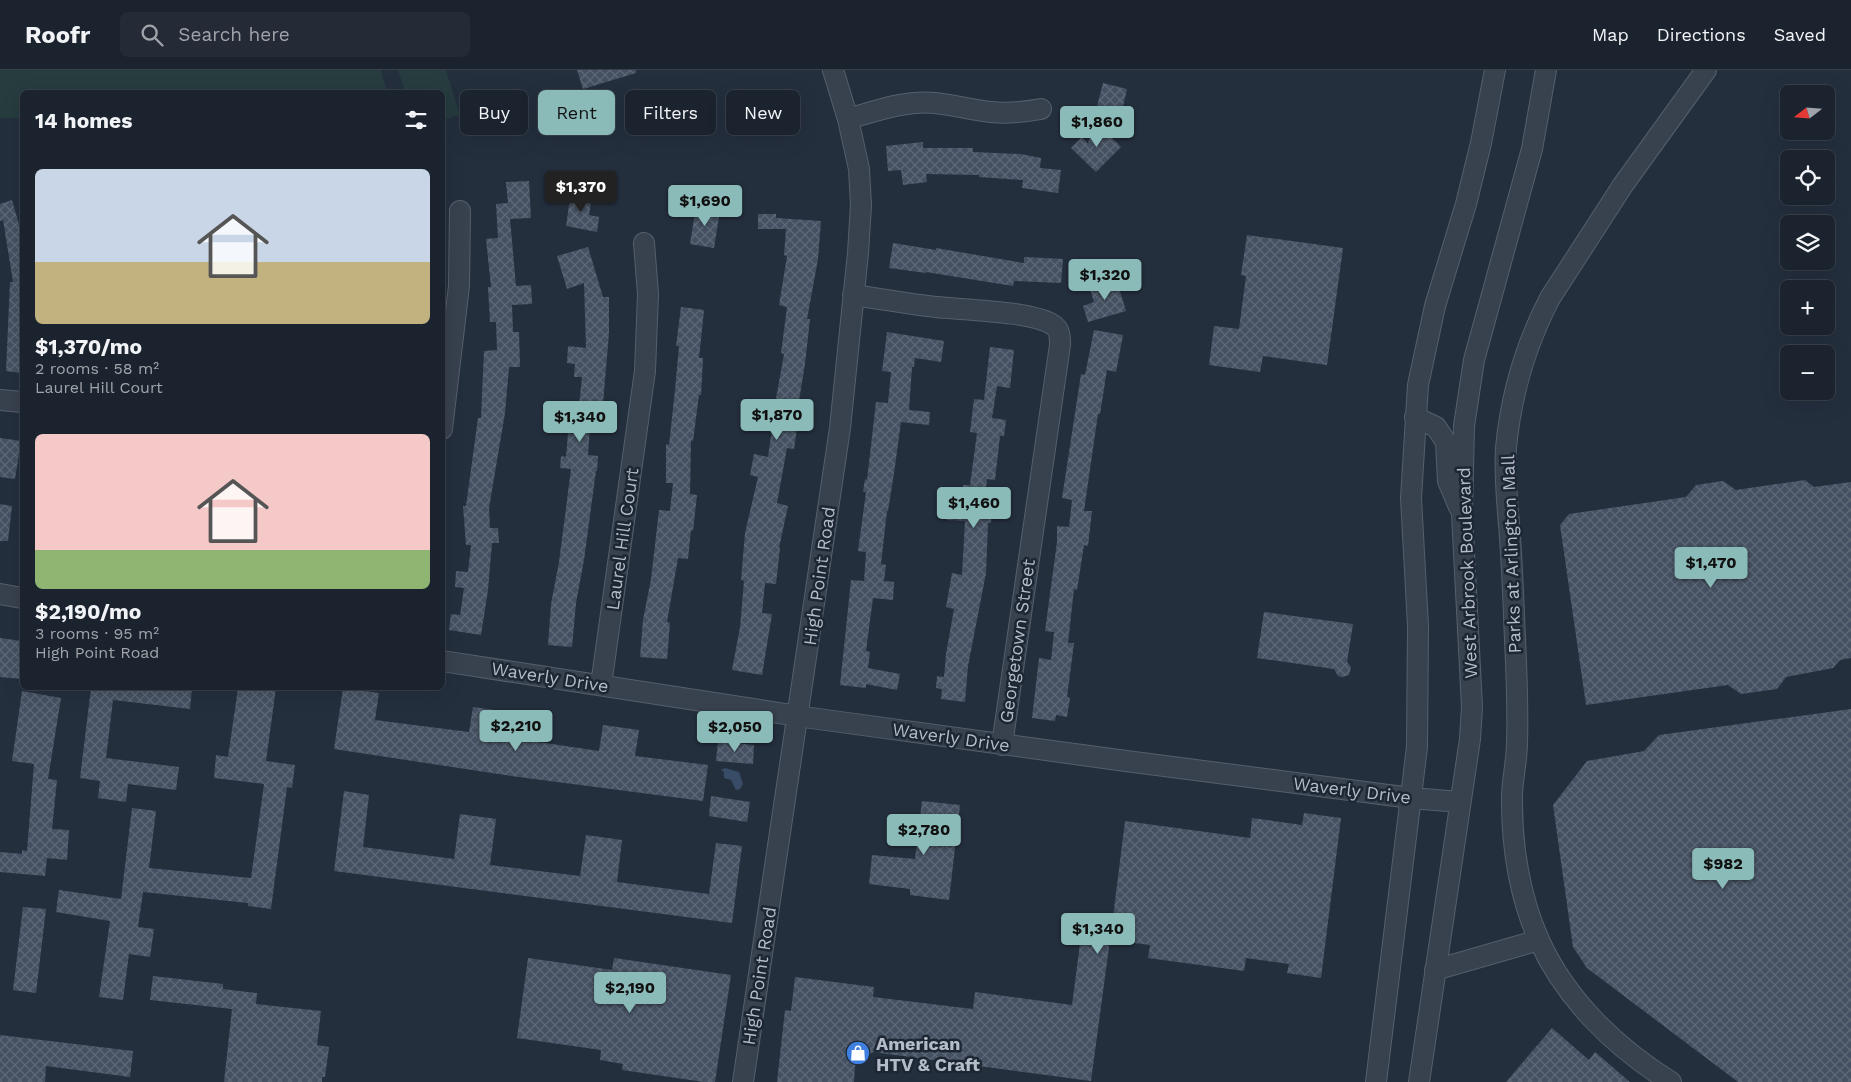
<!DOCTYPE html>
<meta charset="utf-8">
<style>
:root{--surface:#1b232e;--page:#242b36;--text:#f1f3f6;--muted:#a0a4aa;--line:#39404a;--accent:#8bbbb9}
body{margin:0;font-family:"Work Sans",sans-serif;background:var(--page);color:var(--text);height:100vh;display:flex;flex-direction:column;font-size:19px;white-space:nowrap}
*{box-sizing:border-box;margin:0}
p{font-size:16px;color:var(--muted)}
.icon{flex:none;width:28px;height:28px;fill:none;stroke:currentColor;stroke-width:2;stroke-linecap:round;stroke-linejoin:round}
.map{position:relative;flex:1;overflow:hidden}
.panel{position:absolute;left:20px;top:20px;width:425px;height:600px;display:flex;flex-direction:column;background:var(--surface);border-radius:8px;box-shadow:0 5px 20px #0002,0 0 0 1px var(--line)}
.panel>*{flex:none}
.guide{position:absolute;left:460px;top:20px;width:475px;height:45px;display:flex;gap:10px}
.needle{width:32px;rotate:253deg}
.controls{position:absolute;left:1780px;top:15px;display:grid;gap:10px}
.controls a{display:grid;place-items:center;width:55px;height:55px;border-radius:8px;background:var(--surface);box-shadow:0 5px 20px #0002,0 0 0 1px var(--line);font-size:25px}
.price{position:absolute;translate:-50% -42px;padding:0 11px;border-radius:5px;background:var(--accent);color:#111;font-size:16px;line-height:32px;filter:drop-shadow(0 1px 2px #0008)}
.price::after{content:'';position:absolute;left:50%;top:30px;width:15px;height:11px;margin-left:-8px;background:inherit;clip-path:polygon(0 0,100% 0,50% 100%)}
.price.current{background:#222;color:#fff}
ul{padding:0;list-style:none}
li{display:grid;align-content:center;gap:10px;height:265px;padding:0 15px}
li span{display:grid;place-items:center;height:155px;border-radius:8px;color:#555}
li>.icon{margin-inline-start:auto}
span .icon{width:90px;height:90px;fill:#fffc;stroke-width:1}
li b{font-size:21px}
h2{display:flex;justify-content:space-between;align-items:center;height:60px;padding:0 15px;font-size:21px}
.chip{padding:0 18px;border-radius:8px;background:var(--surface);box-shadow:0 5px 20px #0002,0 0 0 1px var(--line);font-size:18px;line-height:45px}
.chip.current{background:var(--accent);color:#111}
header{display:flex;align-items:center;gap:30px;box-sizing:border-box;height:70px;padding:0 25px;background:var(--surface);border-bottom:1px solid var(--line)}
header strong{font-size:24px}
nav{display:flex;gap:28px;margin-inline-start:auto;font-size:18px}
.search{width:350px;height:45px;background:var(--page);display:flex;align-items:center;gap:12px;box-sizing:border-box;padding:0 18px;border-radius:8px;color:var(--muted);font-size:19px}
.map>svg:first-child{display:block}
</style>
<header>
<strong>Roofr</strong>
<div class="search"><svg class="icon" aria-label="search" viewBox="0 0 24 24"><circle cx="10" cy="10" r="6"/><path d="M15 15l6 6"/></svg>Search here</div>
<nav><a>Map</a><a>Directions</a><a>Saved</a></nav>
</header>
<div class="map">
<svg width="1851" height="1012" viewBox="0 0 1851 1012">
<defs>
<pattern id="building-cross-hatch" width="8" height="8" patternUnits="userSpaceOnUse" patternTransform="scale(1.25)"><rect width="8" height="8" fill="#455162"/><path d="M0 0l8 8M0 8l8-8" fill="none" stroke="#5d6877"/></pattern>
</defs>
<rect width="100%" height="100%" fill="#242f3e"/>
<path fill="#263c3f" d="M 0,0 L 381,0 L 387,22 L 22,22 L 22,48 L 0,48 Z
M 398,0 L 446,0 L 460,45 L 443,50 L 442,22 L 405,22 Z"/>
<path fill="#394c67" d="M 725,698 L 739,702 L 743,714 L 740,719 L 736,720 L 731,710 L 724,708 L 724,702 L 721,700 Z"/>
<path fill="url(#building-cross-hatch)" d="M 577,0 L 636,0 L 636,3 L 583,19 Z
M 1103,13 L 1127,19 L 1119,54 L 1094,48 Z
M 1094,50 L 1121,77 L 1096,102 L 1071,78 L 1082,67 L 1088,74 Z
M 923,72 L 923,78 L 973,78 L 973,82 L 1020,84 L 1041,88 L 1040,98 L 1061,100 L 1058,123 L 1022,118 L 1023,110 L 979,107 L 979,105 L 926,104 L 927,112 L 903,115 L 901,100 L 888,101 L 886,76 Z
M 529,111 L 531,148 L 510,149 L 516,216 L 531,215 L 532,234 L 512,235 L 513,262 L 519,262 L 520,297 L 509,297 L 505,343 L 489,438 L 490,458 L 498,458 L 499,473 L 492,473 L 488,520 L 481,565 L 449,560 L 451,544 L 460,545 L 464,518 L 455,517 L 456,501 L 468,502 L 471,475 L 466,475 L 463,436 L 466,436 L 478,348 L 481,348 L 484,281 L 497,280 L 496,252 L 490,252 L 488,217 L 491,217 L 486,169 L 498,168 L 496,134 L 508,133 L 506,112 Z
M 571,122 L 592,125 L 589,145 L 599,147 L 597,162 L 566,156 Z
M 12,130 L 22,165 L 22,303 L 6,301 L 10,212 L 13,212 L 3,150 L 0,151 L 0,134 Z
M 696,136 L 720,140 L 714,178 L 690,174 Z
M 758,144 L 776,144 L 776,148 L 821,151 L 818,189 L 807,249 L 810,249 L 805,294 L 797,343 L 799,344 L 794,379 L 787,378 L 777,433 L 788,436 L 779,478 L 780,478 L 776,514 L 765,513 L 762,543 L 772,544 L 762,605 L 732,600 L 740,557 L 744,511 L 741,510 L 745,463 L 758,407 L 750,405 L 754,384 L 768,387 L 772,359 L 764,358 L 766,339 L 774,340 L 784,284 L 781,283 L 787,237 L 779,235 L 787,186 L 784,185 L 786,159 L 758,159 Z
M 1247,165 L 1343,178 L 1327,295 L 1263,286 L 1260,302 L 1209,295 L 1214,256 L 1239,259 L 1246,206 L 1241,205 Z
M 893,173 L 936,180 L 936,178 L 1024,193 L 1024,187 L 1063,189 L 1061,213 L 1014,211 L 1013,216 L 926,202 L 926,203 L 889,198 Z
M 588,177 L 603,227 L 609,227 L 609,263 L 601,357 L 590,356 L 588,385 L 598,386 L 597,401 L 596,401 L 584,490 L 576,533 L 572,577 L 548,575 L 551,534 L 559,492 L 571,399 L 560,398 L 561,386 L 566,387 L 568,363 L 576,364 L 582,307 L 574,307 L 575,294 L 567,293 L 568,276 L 586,278 L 584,213 L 567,219 L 557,186 Z
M 1116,208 L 1126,241 L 1088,252 L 1083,236 L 1094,232 L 1089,216 Z
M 681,237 L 704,240 L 699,288 L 703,288 L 701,325 L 699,325 L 693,371 L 691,370 L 690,424 L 697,425 L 693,461 L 691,460 L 688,489 L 678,488 L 667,552 L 670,553 L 667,589 L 640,587 L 643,550 L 651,509 L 659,440 L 670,441 L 673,413 L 666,413 L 666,374 L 669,375 L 675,320 L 679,276 L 676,276 Z
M 1094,260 L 1123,265 L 1116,302 L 1107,300 L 1100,344 L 1098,344 L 1084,441 L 1092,441 L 1088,476 L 1084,475 L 1077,520 L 1074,519 L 1068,573 L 1074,573 L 1067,627 L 1070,628 L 1067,647 L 1056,645 L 1055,651 L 1032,648 L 1039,588 L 1051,590 L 1054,562 L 1045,561 L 1057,472 L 1057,456 L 1069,457 L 1072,430 L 1062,428 L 1081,304 L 1085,305 Z
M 887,262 L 944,271 L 941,292 L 915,288 L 914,297 L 912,297 L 909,340 L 930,342 L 929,355 L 901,352 L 894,403 L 888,441 L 887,441 L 881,494 L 886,495 L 884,511 L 894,512 L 893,530 L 873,528 L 866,581 L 870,582 L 868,598 L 900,604 L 897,620 L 866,614 L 866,618 L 840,615 L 851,510 L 864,511 L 866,482 L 858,481 L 866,422 L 863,422 L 865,409 L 867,410 L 876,332 L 888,333 L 891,302 L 882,301 Z
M 990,277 L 1014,280 L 1010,318 L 997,316 L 992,348 L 1006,350 L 1004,366 L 1000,366 L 995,410 L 987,409 L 984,437 L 992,438 L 991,453 L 988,453 L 986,503 L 968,596 L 965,632 L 941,629 L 942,619 L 936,618 L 937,606 L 944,607 L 946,584 L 954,539 L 946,537 L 952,503 L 962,505 L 965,451 L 946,450 L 948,431 L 962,432 L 963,415 L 970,415 L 977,363 L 970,362 L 974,329 L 984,330 Z
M 0,368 L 21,371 L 15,409 L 0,407 Z
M 1805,410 L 1814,417 L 1851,412 L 1851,588 L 1840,590 L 1833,598 L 1786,607 L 1777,619 L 1741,624 L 1728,615 L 1586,635 L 1560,455 L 1569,444 L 1686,427 L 1696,415 L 1723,411 L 1736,420 Z
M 0,434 L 12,436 L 8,471 L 0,471 Z
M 1264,542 L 1353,554 L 1347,592 L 1351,597 L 1349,605 L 1342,607 L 1338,606 L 1334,599 L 1257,588 Z
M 0,568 L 22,571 L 22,609 L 0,607 Z
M 91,618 L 192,618 L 190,639 L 113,630 L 106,688 L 179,697 L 176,720 L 128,714 L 126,732 L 98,728 L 100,711 L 80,708 Z
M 238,618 L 276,618 L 266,691 L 295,695 L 292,718 L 287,717 L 271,839 L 248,836 L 248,833 L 143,822 L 138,857 L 154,859 L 150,887 L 129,884 L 123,930 L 99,927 L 110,851 L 56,842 L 59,820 L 121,829 L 132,738 L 156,741 L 149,798 L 251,808 L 264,714 L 214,708 L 216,685 L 228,687 Z
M 343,618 L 379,623 L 375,650 L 469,662 L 473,637 L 509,642 L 505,667 L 599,681 L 603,655 L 639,660 L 635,686 L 708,695 L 703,731 L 511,706 L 334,679 Z
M 22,621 L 61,628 L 48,709 L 57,710 L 52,759 L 69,760 L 67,790 L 47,788 L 45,806 L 0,802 L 0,782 L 22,784 L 22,780 L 27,781 L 34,694 L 12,691 Z
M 1851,639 L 1851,1012 L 1738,1012 L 1587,898 L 1573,877 L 1553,735 L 1587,691 L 1644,681 L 1659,665 Z
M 718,671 L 754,675 L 753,694 L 716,691 Z
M 344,721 L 369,725 L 363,777 L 454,789 L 460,744 L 496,749 L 490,795 L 580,806 L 586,765 L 622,770 L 617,812 L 709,824 L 716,773 L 742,776 L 732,853 L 334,801 Z
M 711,726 L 750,732 L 747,752 L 709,746 Z
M 922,731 L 960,735 L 949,830 L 910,825 L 910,819 L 869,814 L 872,785 L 915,789 Z
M 1304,743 L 1341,748 L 1321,908 L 1287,903 L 1289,894 L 1246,888 L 1244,901 L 1148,888 L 1150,875 L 1110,870 L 1091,1011 L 873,982 L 855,996 L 854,1012 L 777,1012 L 785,940 L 791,941 L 795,907 L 874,917 L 873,927 L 973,939 L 975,922 L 1072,935 L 1084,843 L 1113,847 L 1125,751 L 1250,768 L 1252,748 L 1302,755 Z
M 23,837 L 46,839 L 36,923 L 13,920 Z
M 528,888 L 612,900 L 614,888 L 731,905 L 715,1012 L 704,1012 L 622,1000 L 623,994 L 600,990 L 601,980 L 517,968 Z
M 153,906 L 223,914 L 223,919 L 257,923 L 256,934 L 321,941 L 317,975 L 329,977 L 325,1007 L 322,1007 L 322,1012 L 224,1012 L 232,939 L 150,930 Z
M 1552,958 L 1589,990 L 1595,982 L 1630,1012 L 1506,1012 Z
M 0,965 L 133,981 L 130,1007 L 46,996 L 45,1012 L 0,1012 Z"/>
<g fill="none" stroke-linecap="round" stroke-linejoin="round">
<g stroke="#565f6c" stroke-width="22">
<path id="minor" d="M 848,49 C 876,41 905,30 935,33 C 954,35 972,40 991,42 C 1008,44 1024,42 1041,39
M 853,225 C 881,229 908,234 936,237 C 964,240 1032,241 1053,255 C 1060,259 1060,267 1060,275 L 1002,675
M 0,330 L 22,332
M 1415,347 L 1436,357 L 1446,372 L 1448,411 L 1459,437
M 442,359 L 459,216 L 460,141
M 0,524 L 22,528
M 442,591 L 811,648 L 1126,691 L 1411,728 L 1460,732
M 601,615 L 645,301 L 648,224 L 644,173
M 1435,900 L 1539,870
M 743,1012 L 840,358 L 858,183 L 861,135 L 859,99 L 848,49 L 833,0
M 1376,1012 L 1417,677 L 1418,556 L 1411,428 L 1418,315 L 1435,236 L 1466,134 L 1481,73 L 1495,0
M 1419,1012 L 1470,669 L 1472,637 L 1462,444 L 1464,356 L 1474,290 L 1532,79 L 1546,0
M 1671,1012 C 1616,978 1566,930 1539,870 C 1520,828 1512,778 1512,733 C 1511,713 1517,693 1517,673 C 1518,646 1517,619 1516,592 C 1514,551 1513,509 1510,468 C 1508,438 1504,408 1506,378 C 1511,324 1525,276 1550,228 L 1623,115 L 1706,0"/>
</g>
<use href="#minor" stroke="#38414e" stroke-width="20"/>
</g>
<defs>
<g id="shop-disc" transform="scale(1.25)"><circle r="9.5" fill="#3f7fe0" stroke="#1d2633"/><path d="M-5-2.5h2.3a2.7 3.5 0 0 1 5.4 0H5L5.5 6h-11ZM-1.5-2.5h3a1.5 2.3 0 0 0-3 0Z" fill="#fff"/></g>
</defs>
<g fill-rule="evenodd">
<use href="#shop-disc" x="858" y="983"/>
</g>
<g text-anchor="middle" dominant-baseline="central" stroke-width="5" stroke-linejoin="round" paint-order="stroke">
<g font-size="18" fill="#b4bcc9" stroke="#1d2633">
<text transform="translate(622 469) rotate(-82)">Laurel Hill Court</text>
<text transform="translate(1511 484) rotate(-92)">Parks at Arlington Mall</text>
<text transform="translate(1467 503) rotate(-92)">West Arbrook Boulevard</text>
<text transform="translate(819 506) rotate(-82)">High Point Road</text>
<text transform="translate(1017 571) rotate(-82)">Georgetown Street</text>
<text transform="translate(550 607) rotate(9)">Waverly Drive</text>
<text transform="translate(951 667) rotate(8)">Waverly Drive</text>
<text transform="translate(1352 720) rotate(7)">Waverly Drive</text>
<text transform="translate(759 906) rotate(-81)">High Point Road</text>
</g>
<g font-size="18" font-weight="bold" fill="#b4bcc9" stroke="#1d2633" text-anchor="start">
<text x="876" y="973">American<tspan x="876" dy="21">HTV &amp; Craft</tspan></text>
</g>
</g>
</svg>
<div class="controls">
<a><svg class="needle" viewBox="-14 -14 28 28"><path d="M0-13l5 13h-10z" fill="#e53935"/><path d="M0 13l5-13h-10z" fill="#a0a4aa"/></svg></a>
<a><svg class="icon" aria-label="locate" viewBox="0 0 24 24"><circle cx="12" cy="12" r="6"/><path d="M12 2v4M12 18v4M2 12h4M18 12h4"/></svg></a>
<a><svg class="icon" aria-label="layers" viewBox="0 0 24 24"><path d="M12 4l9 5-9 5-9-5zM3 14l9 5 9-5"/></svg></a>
<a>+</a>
<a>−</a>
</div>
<b class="price" style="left:1097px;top:78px">$1,860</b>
<b class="price current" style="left:581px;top:143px">$1,370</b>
<b class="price" style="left:705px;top:157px">$1,690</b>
<b class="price" style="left:1105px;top:231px">$1,320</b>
<b class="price" style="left:777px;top:371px">$1,870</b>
<b class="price" style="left:580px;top:373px">$1,340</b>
<b class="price" style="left:974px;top:459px">$1,460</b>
<b class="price" style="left:1711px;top:519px">$1,470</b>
<b class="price" style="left:516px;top:682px">$2,210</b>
<b class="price" style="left:735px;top:683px">$2,050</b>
<b class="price" style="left:924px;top:786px">$2,780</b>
<b class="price" style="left:1723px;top:820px">$982</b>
<b class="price" style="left:1098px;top:885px">$1,340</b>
<b class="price" style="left:630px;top:944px">$2,190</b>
<div class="guide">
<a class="chip">Buy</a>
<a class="chip current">Rent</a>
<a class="chip">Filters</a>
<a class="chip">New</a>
</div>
<section class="panel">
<h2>14 homes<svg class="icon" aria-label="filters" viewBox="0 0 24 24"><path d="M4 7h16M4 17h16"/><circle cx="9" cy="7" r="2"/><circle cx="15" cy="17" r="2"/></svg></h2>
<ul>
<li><span style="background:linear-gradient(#c9d6e8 60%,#c2b280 0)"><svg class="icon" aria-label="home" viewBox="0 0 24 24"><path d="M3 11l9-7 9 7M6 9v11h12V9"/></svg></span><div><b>$1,370/mo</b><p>2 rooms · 58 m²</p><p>Laurel Hill Court</p></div></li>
<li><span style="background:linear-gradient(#f6c9c9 75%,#8fb573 0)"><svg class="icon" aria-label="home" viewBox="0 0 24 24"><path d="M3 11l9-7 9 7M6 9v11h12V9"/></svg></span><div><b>$2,190/mo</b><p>3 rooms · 95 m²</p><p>High Point Road</p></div></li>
</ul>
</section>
</div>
